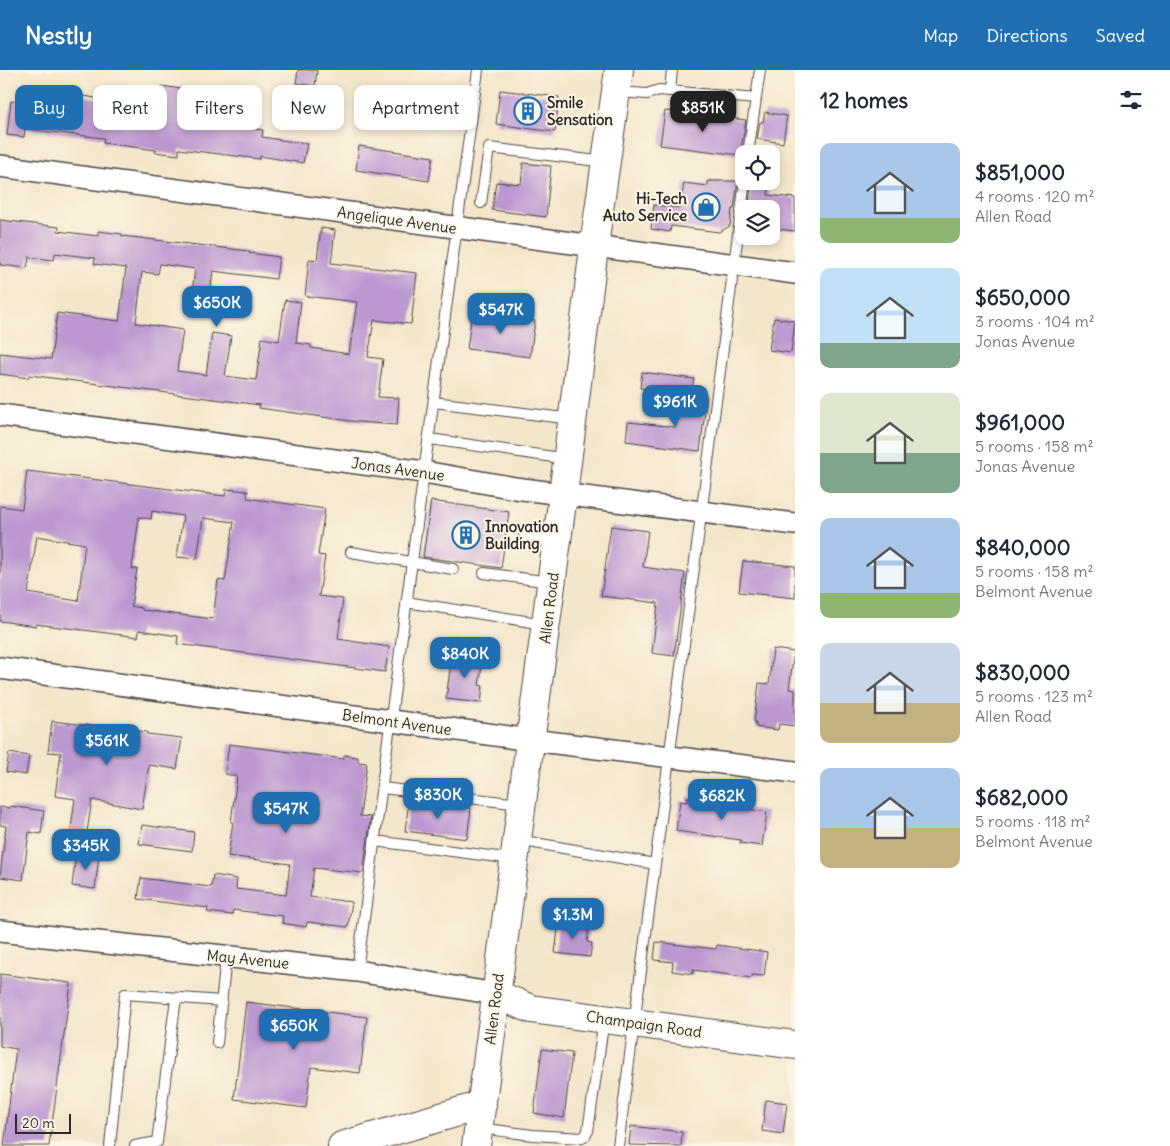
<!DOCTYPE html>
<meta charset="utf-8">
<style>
:root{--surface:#fff;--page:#f6f6f7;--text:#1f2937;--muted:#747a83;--accent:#1f6fb2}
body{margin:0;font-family:Delius,sans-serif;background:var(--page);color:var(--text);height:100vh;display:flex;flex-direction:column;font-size:19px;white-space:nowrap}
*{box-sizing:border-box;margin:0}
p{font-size:16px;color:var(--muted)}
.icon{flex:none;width:28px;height:28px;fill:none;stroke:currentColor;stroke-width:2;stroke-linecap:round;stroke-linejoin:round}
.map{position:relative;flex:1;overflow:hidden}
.side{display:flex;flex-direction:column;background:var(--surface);width:375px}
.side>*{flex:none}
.top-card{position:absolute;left:15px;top:15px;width:475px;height:45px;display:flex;gap:10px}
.fabs{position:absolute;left:735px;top:75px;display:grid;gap:10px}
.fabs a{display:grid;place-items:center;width:45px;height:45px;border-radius:10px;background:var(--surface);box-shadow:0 2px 8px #0003;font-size:25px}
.scale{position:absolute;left:15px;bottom:12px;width:56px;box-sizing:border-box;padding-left:5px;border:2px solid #2b2b2b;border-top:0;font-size:14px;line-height:18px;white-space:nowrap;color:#2b2b2b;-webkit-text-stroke:4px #fcf5e5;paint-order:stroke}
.price{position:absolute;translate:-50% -42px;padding:0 11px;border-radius:10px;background:var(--accent);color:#fff;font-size:16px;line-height:32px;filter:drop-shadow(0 1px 2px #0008)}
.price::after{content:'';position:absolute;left:50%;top:30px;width:15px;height:11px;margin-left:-8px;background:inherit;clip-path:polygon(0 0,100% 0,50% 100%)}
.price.selected{background:#222;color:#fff}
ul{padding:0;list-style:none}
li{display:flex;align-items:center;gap:15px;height:125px;padding:0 25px}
li span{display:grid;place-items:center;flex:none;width:140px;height:100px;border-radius:10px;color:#555}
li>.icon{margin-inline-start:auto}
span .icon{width:60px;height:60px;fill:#fffc;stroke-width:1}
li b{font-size:21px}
h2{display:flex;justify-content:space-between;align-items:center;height:60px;padding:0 25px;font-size:21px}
.tag{padding:0 18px;border-radius:10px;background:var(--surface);box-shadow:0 2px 8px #0003;font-size:18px;line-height:45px}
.tag.selected{background:var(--accent);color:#fff}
header{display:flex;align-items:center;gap:30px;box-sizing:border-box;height:70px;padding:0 25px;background:var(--accent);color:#fff}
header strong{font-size:24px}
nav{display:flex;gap:28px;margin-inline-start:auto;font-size:18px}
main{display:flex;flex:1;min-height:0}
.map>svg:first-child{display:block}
</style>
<header>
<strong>Nestly</strong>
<nav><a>Map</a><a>Directions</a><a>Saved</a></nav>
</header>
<main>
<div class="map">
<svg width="795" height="1076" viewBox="0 0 795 1076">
<rect width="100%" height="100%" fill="#fcf5e5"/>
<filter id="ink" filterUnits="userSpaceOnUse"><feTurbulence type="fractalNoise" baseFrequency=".02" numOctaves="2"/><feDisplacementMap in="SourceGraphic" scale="10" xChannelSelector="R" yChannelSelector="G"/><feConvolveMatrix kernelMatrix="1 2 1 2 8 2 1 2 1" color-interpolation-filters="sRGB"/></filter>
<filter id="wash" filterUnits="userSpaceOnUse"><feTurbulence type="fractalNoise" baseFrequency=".0096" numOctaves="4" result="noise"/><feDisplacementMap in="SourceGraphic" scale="20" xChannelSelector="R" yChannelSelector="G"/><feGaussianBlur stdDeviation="1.12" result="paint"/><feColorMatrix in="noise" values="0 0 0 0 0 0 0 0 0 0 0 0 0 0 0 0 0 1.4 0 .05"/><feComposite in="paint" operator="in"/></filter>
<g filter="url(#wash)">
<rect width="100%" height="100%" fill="#f4e6cb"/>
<g id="blocks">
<path fill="#bc98d1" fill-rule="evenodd" d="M 298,0 L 317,0 L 315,16 L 296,13 Z
M 162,16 L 181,19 L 179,38 L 218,43 L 222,16 L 241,19 L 236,57 L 263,60 L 262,67 L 307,74 L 303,93 L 260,86 L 260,89 L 179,79 L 179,85 L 155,82 L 156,80 L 103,73 L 104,68 L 25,59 L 24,67 L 7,65 L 11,31 L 27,33 L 27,26 L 83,33 L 84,26 L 101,29 L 99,43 L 136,47 L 137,37 L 159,40 Z
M 500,20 L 559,27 L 555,62 L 496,54 Z
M 665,41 L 746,50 L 740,85 L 660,75 Z
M 765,42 L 787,46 L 783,73 L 757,69 L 760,52 L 763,52 Z
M 359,76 L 433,87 L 429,111 L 356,100 Z
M 523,93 L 551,96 L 546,147 L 492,140 L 496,112 L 521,114 Z
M 708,111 L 738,111 L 734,139 L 732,139 L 730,156 L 719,162 L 671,156 L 670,162 L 651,159 L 654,135 L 680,138 L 684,113 L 708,116 Z
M 752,111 L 770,111 L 768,125 L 795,128 L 795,161 L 771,158 L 771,139 L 748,139 Z
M 0,150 L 59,157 L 58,161 L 98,166 L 98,161 L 122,164 L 122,166 L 249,181 L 249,183 L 279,187 L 276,209 L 213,201 L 209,232 L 191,230 L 195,199 L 160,194 L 158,204 L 142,202 L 136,253 L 183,260 L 177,301 L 206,305 L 212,263 L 231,266 L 225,306 L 256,310 L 262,268 L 279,271 L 285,230 L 301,232 L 296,273 L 311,275 L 311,278 L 349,284 L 357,232 L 305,226 L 309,189 L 317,190 L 321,158 L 335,160 L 331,193 L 417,203 L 411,254 L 374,250 L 368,287 L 383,289 L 378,327 L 399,328 L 397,355 L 358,352 L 259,338 L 260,335 L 29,305 L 28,308 L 0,304 L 0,283 L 51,289 L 57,243 L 119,251 L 126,198 L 94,194 L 95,188 L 55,183 L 54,190 L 29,187 L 27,198 L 0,195 Z
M 472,242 L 535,251 L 530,287 L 467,279 Z
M 774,248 L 795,251 L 791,283 L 769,280 Z
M 642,302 L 694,309 L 691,324 L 640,318 Z
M 681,323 L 707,326 L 700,381 L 626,371 L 628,352 L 676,357 Z
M 27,401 L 225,426 L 226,419 L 248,421 L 247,428 L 325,439 L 318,485 L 325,486 L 319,526 L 343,529 L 338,569 L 389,577 L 385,602 L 177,574 L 178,566 L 139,560 L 138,567 L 36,554 L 36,556 L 0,551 L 0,436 L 22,439 ZM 152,441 L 183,446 L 177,487 L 197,489 L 203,448 L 234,452 L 225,511 L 218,510 L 213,549 L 142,540 L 142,538 L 131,536 L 137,499 L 132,499 L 139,447 L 151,449 ZM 37,466 L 85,474 L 78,531 L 28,523 Z
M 431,431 L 509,442 L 501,498 L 423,487 Z
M 611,456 L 648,461 L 643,497 L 685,503 L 674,586 L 652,583 L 658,533 L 601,526 Z
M 743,491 L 795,496 L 795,528 L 739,522 Z
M 773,579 L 794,582 L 789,619 L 795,620 L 795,656 L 779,654 L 778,660 L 756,657 L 756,652 L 754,652 L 759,613 L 769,614 Z
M 452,584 L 483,588 L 479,615 L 483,616 L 481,633 L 446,629 Z
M 52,651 L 147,662 L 147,664 L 182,668 L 177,699 L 149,695 L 142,739 L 92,730 L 86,768 L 70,765 L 75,729 L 55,726 L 61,683 L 48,682 Z
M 229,674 L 344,689 L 344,685 L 358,687 L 358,692 L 367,693 L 360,746 L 371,747 L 363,803 L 314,798 L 310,827 L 352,832 L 348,857 L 307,852 L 306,857 L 282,853 L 283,846 L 233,840 L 232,845 L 207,842 L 208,838 L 138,829 L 141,808 L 211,817 L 213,805 L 237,809 L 236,819 L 286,825 L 290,794 L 228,786 L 233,752 L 231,752 L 237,706 L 225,704 Z
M 9,683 L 29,686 L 26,705 L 6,702 Z
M 687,727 L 732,734 L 732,737 L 767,742 L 762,776 L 740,773 L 741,770 L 676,761 L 680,731 L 687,732 Z
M 409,731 L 471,738 L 467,769 L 405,761 Z
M 10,736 L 44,741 L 41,764 L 29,762 L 23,810 L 0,807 L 6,756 L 0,755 L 0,737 L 10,738 Z
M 142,755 L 194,762 L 192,781 L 139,774 Z
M 76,784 L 99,786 L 95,819 L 72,816 Z
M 559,852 L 589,856 L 587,872 L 592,873 L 590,887 L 555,883 Z
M 656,872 L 716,879 L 717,875 L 767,882 L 764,906 L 752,905 L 752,908 L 693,900 L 693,904 L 672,901 L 673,892 L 654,890 Z
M 0,904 L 71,913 L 49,1076 L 4,1076 L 16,979 L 0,976 Z
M 246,932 L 367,947 L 360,1003 L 311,997 L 306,1038 L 234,1029 Z
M 542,979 L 572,983 L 564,1048 L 534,1043 Z
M 766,1030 L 787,1033 L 783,1064 L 762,1061 Z
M 631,1056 L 682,1062 L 681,1076 L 629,1075 Z"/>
</g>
</g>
<g filter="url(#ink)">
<use href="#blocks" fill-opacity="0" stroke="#494743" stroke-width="1"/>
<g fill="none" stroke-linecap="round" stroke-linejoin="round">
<g stroke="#494743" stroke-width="12">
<path id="lane" d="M 670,21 L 672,0
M 617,22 L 647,24 L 659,20 L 756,29
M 748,84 L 760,0
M 481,133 L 489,78 L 606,92
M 434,332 L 572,349
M 430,369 L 567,389
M 524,467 L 555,471
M 351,482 L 453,499
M 484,503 L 550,512
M 406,532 L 544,554
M 382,718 L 521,734
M 518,770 L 655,794
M 375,771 L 513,789
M 357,901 L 478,0
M 217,973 L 226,887
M 479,1058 L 533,1065 L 582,1068 L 585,1066 L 588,1061 L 604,949
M 110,1076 L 125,924 L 222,931
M 135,1076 L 157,1072 L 176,928
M 618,1076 L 745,111"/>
</g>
<g stroke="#494743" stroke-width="24">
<path id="street" d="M 0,96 L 795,203
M 0,345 L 424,402 L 515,418 L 795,454
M 0,598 L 531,670 L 795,702
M 0,861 L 357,901 L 496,924"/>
</g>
<g stroke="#494743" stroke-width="30">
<path id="secondary" d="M 496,924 L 531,939 L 795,975
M 342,1076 L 482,1035
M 476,1076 L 560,448 L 597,154 L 619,0"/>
</g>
<use href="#lane" stroke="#fff" stroke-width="10"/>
<use href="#street" stroke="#fff" stroke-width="21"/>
<use href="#secondary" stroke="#fff" stroke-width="28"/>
</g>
</g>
<defs>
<g id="building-ring" transform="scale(1.4375)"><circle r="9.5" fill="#fcf5e5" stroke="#1f6fb2" stroke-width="1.5"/><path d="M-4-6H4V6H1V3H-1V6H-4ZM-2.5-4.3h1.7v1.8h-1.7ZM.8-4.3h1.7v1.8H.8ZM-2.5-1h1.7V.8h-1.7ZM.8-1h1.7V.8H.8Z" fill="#1f6fb2"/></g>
<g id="shop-ring" transform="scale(1.4375)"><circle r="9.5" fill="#fcf5e5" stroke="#1f6fb2" stroke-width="1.5"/><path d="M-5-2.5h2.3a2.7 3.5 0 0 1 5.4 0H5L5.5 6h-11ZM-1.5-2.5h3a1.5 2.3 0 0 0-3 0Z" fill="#1f6fb2"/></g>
</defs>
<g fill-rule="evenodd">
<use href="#building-ring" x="528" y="41"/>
<use href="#shop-ring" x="706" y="137"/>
<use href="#building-ring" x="466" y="465"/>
</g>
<g text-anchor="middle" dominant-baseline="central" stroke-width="4" stroke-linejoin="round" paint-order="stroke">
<g font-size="15" font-weight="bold" fill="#2b2b2b" stroke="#fcf5e5" text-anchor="start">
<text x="547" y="32">Smile<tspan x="547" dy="17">Sensation</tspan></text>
<text x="687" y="128" text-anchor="end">Hi-Tech<tspan x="687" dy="17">Auto Service</tspan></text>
<text x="485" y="456">Innovation<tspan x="485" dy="17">Building</tspan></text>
</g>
<g font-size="15" fill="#2b2b2b" stroke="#fcf5e5">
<text transform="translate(397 150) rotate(8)">Angelique Avenue</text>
<text transform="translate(398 399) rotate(8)">Jonas Avenue</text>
<text transform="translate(549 538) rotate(-83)">Allen Road</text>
<text transform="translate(397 652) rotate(8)">Belmont Avenue</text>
<text transform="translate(248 889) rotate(6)">May Avenue</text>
<text transform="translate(494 939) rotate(-83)">Allen Road</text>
<text transform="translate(644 954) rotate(8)">Champaign Road</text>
</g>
</g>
</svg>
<div class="fabs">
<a><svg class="icon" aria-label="locate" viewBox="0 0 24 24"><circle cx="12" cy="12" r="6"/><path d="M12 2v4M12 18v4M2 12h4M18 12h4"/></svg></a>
<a><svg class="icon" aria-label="layers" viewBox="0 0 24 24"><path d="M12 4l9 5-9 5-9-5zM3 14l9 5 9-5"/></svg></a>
</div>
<div class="scale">20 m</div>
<b class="price selected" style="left:703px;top:63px">$851K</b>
<b class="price" style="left:217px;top:258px">$650K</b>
<b class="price" style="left:501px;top:265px">$547K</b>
<b class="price" style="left:675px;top:357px">$961K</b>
<b class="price" style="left:465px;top:609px">$840K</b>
<b class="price" style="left:107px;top:696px">$561K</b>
<b class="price" style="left:438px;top:750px">$830K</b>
<b class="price" style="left:722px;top:751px">$682K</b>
<b class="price" style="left:286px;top:764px">$547K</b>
<b class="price" style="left:86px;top:801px">$345K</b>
<b class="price" style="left:573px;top:870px">$1.3M</b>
<b class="price" style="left:294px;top:981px">$650K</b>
<div class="top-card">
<a class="tag selected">Buy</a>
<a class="tag">Rent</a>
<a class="tag">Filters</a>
<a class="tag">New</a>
<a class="tag">Apartment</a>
</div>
</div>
<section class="side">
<h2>12 homes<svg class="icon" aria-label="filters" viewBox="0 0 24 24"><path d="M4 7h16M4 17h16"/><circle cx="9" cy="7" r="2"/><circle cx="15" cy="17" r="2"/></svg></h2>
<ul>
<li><span style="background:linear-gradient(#a9c7e8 75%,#8fb573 0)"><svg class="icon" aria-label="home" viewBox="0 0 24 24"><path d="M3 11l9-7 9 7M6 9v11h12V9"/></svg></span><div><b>$851,000</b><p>4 rooms · 120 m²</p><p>Allen Road</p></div></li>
<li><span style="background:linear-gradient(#bfe0f5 75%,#7fa58c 0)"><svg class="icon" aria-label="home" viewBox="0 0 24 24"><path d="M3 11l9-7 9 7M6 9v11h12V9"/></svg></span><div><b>$650,000</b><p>3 rooms · 104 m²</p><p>Jonas Avenue</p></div></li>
<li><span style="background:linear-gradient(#dfe7d0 60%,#7fa58c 0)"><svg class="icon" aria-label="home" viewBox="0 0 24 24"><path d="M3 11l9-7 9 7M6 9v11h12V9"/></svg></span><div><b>$961,000</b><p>5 rooms · 158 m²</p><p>Jonas Avenue</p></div></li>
<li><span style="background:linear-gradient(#a9c7e8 75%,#8fb573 0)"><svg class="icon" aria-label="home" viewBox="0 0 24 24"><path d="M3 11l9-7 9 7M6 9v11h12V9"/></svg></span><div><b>$840,000</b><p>5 rooms · 158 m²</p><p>Belmont Avenue</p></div></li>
<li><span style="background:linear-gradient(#c9d6e8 60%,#c2b280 0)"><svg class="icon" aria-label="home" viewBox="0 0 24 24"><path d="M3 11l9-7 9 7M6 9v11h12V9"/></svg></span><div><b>$830,000</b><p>5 rooms · 123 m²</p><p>Allen Road</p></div></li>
<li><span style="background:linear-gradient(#a9c7e8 60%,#c2b280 0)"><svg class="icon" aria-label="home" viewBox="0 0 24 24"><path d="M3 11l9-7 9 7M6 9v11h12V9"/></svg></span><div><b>$682,000</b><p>5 rooms · 118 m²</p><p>Belmont Avenue</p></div></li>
</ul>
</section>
</main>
